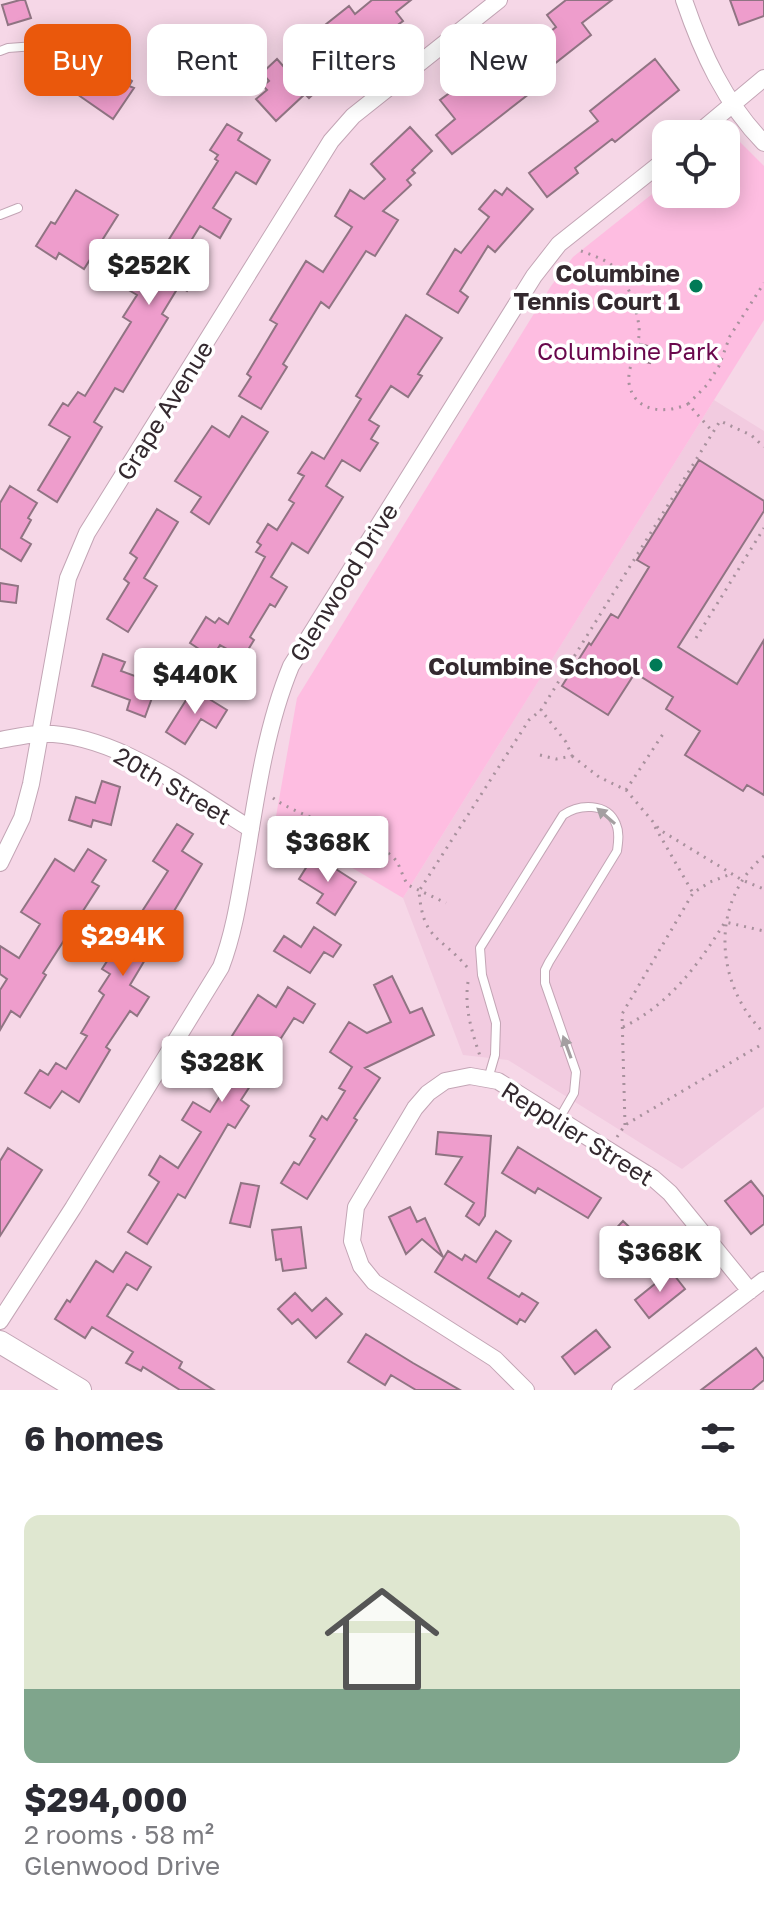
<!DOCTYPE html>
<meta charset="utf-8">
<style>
:root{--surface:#fff;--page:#f2f2f3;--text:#2b2b33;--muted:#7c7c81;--line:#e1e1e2;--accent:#ea580c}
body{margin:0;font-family:"Golos Text",sans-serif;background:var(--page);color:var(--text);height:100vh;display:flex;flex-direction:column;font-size:30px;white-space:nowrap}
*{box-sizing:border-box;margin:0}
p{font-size:26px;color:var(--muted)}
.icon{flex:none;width:44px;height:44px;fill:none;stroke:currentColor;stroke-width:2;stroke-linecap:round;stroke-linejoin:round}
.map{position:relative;height:1390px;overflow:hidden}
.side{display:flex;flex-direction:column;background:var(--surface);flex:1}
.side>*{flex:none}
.hud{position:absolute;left:24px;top:24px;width:716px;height:72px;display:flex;gap:16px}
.fabs{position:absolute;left:652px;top:120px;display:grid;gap:16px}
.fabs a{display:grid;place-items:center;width:88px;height:88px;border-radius:16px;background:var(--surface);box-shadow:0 4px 20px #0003;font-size:40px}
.price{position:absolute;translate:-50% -68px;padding:0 18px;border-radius:8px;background:#fff;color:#222;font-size:26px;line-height:52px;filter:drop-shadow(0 2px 4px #0008)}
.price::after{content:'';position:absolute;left:50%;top:48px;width:24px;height:18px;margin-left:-12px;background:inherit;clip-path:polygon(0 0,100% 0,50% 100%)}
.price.active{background:var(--accent);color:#fff}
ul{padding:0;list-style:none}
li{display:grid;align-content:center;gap:16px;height:424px;padding:0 24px}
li+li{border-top:2px solid var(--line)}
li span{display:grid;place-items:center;height:248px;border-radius:16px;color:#555}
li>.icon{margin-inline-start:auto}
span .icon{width:144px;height:144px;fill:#fffc;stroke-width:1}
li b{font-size:34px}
h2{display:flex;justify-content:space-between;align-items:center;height:96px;padding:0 24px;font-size:34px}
.chip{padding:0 28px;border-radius:16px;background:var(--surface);box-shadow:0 4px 20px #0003;font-size:28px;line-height:72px}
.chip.active{background:var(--accent);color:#fff}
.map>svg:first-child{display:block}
</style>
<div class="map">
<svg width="764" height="1390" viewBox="0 0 764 1390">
<rect width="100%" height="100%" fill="#f6d7e7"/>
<path fill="#f2cbe0" d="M 714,400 L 764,431 L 764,1107 L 682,1169 L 508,1060 L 463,1055 L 403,898 Z"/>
<path fill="#febde1" d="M 730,132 L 764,166 L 764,320 L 403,898 L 275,822 L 297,698 L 551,286 L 573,257 L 666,183 L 666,194 L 726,194 L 726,135 Z"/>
<path fill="#ee9dcc" stroke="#907483" stroke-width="2" d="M 20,0 L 25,0 L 31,18 L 8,25 L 2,5 Z
M 372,0 L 411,0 L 396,12 L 403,21 L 356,56 L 340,36 L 321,51 L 310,37 L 349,6 L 355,14 Z
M 566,0 L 612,0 L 582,23 L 591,35 L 529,84 L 534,90 L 452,154 L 436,135 L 455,119 L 440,100 L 489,64 L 494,71 L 520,51 L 522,54 L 556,27 L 547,15 Z
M 730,0 L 764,0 L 764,16 L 739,25 Z
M 92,53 L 132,81 L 129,86 L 134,88 L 113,119 L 74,92 L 80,82 L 75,78 Z
M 298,54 L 324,84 L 309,98 L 305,94 L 276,121 L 256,99 L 267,90 L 263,86 L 269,81 L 262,73 L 277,59 L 284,67 Z
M 655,59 L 679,90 L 615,142 L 612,139 L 575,168 L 578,173 L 547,197 L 529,173 L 598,121 L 590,111 Z
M 227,124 L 242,133 L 238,140 L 270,160 L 256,184 L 236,172 L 213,208 L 231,219 L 220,238 L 200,226 L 178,262 L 198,274 L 187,291 L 179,286 L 162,314 L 168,318 L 123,392 L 115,388 L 94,422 L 102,427 L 57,502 L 38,490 L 70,437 L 49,425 L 63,403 L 68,406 L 78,392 L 85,396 L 131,322 L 123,317 L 137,295 L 112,280 L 123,262 L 146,276 L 218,161 L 215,159 L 218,155 L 210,150 Z
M 410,127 L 432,151 L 412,170 L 415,173 L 407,180 L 411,185 L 383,211 L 398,220 L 375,256 L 366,251 L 329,308 L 321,302 L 283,364 L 287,367 L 261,409 L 239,396 L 251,377 L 247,374 L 277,324 L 270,320 L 306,261 L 323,272 L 352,227 L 335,216 L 350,190 L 364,199 L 385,179 L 371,164 Z
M 507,188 L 533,209 L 495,252 L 488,246 L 460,291 L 468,297 L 458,313 L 427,294 L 455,249 L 461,253 L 489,217 L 479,209 L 495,190 L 502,195 Z
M 76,190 L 118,215 L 84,269 L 59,253 L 56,259 L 36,246 L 51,222 L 55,224 Z
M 406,315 L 442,338 L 418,374 L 422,376 L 408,397 L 391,386 L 369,420 L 379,426 L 371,439 L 378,443 L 360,471 L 342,460 L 326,486 L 343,497 L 308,553 L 292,543 L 271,577 L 287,587 L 275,607 L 270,604 L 250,637 L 254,640 L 243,658 L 220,645 L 200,677 L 187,669 L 199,649 L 190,643 L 206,617 L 215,623 L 219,618 L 228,624 L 265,557 L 256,552 L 261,545 L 257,542 L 268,524 L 277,530 L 294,503 L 289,500 L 304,476 L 298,473 L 312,452 L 324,459 L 361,399 L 356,396 Z
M 640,344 L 655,348 L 650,363 L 635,359 Z
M 242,416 L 268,432 L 209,524 L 191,512 L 201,497 L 175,481 L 212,426 L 229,437 Z
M 699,460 L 764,501 L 764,511 L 678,647 L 737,684 L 764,640 L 764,795 L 747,785 L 743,791 L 685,755 L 700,731 L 666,709 L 673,697 L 635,673 L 608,715 L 562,686 L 589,643 L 591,645 L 611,614 L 618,618 L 649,567 L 637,560 Z
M 10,486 L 37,503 L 28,518 L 31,520 L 21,538 L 31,544 L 21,561 L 0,548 L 0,503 Z
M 157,509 L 178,522 L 144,578 L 157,586 L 128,632 L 107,619 L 129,583 L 124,579 L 137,558 L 130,553 Z
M 0,583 L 18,586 L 16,603 L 0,601 Z
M 103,654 L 125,662 L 121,671 L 157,684 L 145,717 L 127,710 L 130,700 L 92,686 Z
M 193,689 L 227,710 L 216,728 L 201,719 L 185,744 L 166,732 Z
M 102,781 L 120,787 L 111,825 L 93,820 L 91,827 L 69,820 L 76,797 L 95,803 Z
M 177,824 L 193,834 L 182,851 L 202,864 L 130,985 L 149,997 L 137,1016 L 130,1011 L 106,1047 L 110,1050 L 79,1102 L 62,1091 L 50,1108 L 25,1093 L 40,1070 L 48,1075 L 56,1063 L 66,1069 L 87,1036 L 81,1033 L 104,995 L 99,991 L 110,974 L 102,969 L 113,952 L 120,957 L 137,930 L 132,927 L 168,871 L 153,861 Z
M 88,849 L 106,860 L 92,882 L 99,886 L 43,973 L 46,975 L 20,1017 L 11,1011 L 0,1030 L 0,990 L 7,979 L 0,974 L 0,946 L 19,958 L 40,924 L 21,912 L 34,892 L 55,859 L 74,871 Z
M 314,855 L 356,882 L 335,915 L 317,903 L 323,894 L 299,879 Z
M 314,927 L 341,945 L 333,957 L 324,952 L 310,973 L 274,951 L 284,936 L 301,947 Z
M 392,976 L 410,1013 L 422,1008 L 434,1035 L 365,1068 L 380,1078 L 354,1118 L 357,1120 L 307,1199 L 281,1183 L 294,1162 L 299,1165 L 315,1139 L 310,1136 L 322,1116 L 327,1120 L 345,1091 L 339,1088 L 352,1067 L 330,1052 L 349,1022 L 367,1033 L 391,1022 L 374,985 Z
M 288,987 L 315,1004 L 303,1023 L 294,1018 L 241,1100 L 249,1106 L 235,1128 L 228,1124 L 185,1198 L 178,1194 L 147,1244 L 128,1232 L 159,1182 L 149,1175 L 160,1156 L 178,1168 L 201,1132 L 182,1120 L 193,1102 L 210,1112 L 230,1080 L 240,1061 L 223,1050 L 258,995 L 276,1007 Z
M 438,1132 L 491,1136 L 485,1216 L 479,1225 L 466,1216 L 474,1203 L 445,1184 L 462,1157 L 436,1154 Z
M 518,1147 L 601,1198 L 588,1218 L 538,1188 L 535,1193 L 502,1173 Z
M 8,1148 L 42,1170 L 0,1236 L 0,1161 Z
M 751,1181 L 764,1197 L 764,1224 L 751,1234 L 725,1201 Z
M 241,1183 L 259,1186 L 250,1227 L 230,1223 Z
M 410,1207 L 417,1222 L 425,1218 L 443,1257 L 422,1239 L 406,1254 L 389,1217 Z
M 623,1221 L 648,1245 L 632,1261 L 608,1237 Z
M 301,1227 L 306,1268 L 283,1271 L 281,1259 L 276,1260 L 272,1230 Z
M 496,1231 L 511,1241 L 488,1278 L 519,1297 L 522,1293 L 538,1303 L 525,1322 L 520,1319 L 517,1324 L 435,1272 L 448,1251 L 462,1260 L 465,1255 L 476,1262 Z
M 126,1252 L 151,1267 L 137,1290 L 127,1284 L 107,1316 L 182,1362 L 179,1368 L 214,1390 L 180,1390 L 143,1367 L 141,1371 L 126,1363 L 133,1352 L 92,1327 L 85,1338 L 55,1319 L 67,1300 L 70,1302 L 96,1261 L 113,1272 Z
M 671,1271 L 685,1289 L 649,1318 L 635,1300 Z
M 295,1293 L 312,1311 L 326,1298 L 342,1314 L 316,1338 L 298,1319 L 292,1324 L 278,1309 Z
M 596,1330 L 610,1347 L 575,1374 L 562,1357 Z
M 366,1334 L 413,1363 L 460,1390 L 416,1390 L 391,1375 L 385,1385 L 348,1362 Z
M 756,1348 L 764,1359 L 764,1380 L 752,1390 L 701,1390 Z"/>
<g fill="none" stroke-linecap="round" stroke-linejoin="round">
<g stroke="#c3a5b5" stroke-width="10">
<path id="service" d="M 0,51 L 8,48 L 62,44
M 0,215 L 18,208
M 488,1079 L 495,1055 L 496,1023 L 482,975 L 480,948 L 563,815 C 579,804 607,802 616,824 C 620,833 618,843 617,851 L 549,962 L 545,970 L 545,983 L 576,1072 L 574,1093 L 559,1119"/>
</g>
<g stroke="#c3a5b5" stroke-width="18">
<path id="minor" d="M 684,0 C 702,53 725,103 764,143
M 697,134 L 764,78
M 0,740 C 12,738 25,735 37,734 C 111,730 190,792 251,829
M 0,863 L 22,818 L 31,784 L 68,578 L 87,533 L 331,141 L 353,116 L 499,0
M 0,1321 L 73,1208 L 221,967 C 235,930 240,892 247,853 C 257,790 267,724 291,666 L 534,276 L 559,244 L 666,159
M 526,1390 L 495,1359 L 374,1282 L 361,1266 L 352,1241 L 356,1207 L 415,1108 L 428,1093 L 445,1081 L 470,1076 L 498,1081 L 653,1178 L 670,1193 L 750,1291
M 620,1390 L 764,1280"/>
</g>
<g stroke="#c3a5b5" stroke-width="24">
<path id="tertiary" d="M 0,1342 L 80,1390"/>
</g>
<path stroke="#a8919d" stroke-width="3" stroke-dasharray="2 6" stroke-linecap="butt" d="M 581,251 C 592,255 605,259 614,267 C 627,278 641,318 639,335 C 638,350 627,367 629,383 C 634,413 666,414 688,404 L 713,432
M 688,404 L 707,385 L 719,366 L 730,336 L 764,283
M 696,638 L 764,528
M 540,755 L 556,759 L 572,756 L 566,742 L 541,710 L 720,421 L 751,435 L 764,447
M 572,756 L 599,777 L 626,790 L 660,830 L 742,880 L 764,889
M 626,790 L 665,731
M 273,798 C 299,818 383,839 397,862 C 401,869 403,878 408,885 L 446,903
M 655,827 L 693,893
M 764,856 C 709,902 715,985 764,1033
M 467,967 C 440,935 423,941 419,891 L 529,720 L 541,710
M 468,982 C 464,1008 472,1032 480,1056
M 623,1027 C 669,1005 699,964 725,922 L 764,931
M 625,1125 L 622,1014 L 693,893 L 710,882 L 731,874
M 617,1137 L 625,1125 L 764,1043"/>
<use href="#service" stroke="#fff" stroke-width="8"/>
<use href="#minor" stroke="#fff" stroke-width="16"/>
<use href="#tertiary" stroke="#fff" stroke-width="22"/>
</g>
<defs><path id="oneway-solid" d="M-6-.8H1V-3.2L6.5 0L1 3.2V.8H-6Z" transform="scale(2)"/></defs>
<g fill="#a49fa1">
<use href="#oneway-solid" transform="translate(606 816) rotate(-139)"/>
<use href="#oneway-solid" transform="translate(567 1047) rotate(-110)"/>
</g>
<g fill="#017a56" stroke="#fff" stroke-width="3">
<circle cx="696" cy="286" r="8"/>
<circle cx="656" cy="665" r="8"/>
</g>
<g text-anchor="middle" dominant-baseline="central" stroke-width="7" stroke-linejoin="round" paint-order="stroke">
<g font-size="24" font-weight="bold" fill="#34292f" stroke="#fff" text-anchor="end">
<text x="680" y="272">Columbine<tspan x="680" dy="28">Tennis Court 1</tspan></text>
<text x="640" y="665">Columbine School</text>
</g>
<g font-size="24" fill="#69074c" stroke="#fff">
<text x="628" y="350">Columbine Park</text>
</g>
<g font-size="24" fill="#34292f" stroke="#fff">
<text transform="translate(164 410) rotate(-58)">Grape Avenue</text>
<text transform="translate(343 582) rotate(-58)">Glenwood Drive</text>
<text transform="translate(173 785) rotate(30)">20th Street</text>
<text transform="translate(578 1133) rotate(32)">Repplier Street</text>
</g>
</g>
</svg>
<div class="fabs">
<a><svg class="icon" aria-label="locate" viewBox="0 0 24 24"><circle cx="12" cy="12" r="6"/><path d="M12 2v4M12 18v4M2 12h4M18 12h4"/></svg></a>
</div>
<b class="price" style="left:149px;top:307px">$252K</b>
<b class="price" style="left:195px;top:716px">$440K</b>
<b class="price" style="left:328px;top:884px">$368K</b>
<b class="price active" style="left:123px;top:978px">$294K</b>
<b class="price" style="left:222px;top:1104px">$328K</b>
<b class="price" style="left:660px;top:1294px">$368K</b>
<div class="hud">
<a class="chip active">Buy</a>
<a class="chip">Rent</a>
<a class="chip">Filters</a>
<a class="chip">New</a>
</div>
</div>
<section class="side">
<h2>6 homes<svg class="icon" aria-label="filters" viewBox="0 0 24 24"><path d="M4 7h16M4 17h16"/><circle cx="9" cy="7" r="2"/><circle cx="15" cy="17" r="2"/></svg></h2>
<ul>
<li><span style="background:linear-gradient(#dfe7d0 70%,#7fa58c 0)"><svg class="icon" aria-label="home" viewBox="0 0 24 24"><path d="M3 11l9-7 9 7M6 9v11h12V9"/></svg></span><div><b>$294,000</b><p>2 rooms · 58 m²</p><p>Glenwood Drive</p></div></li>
</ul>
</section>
